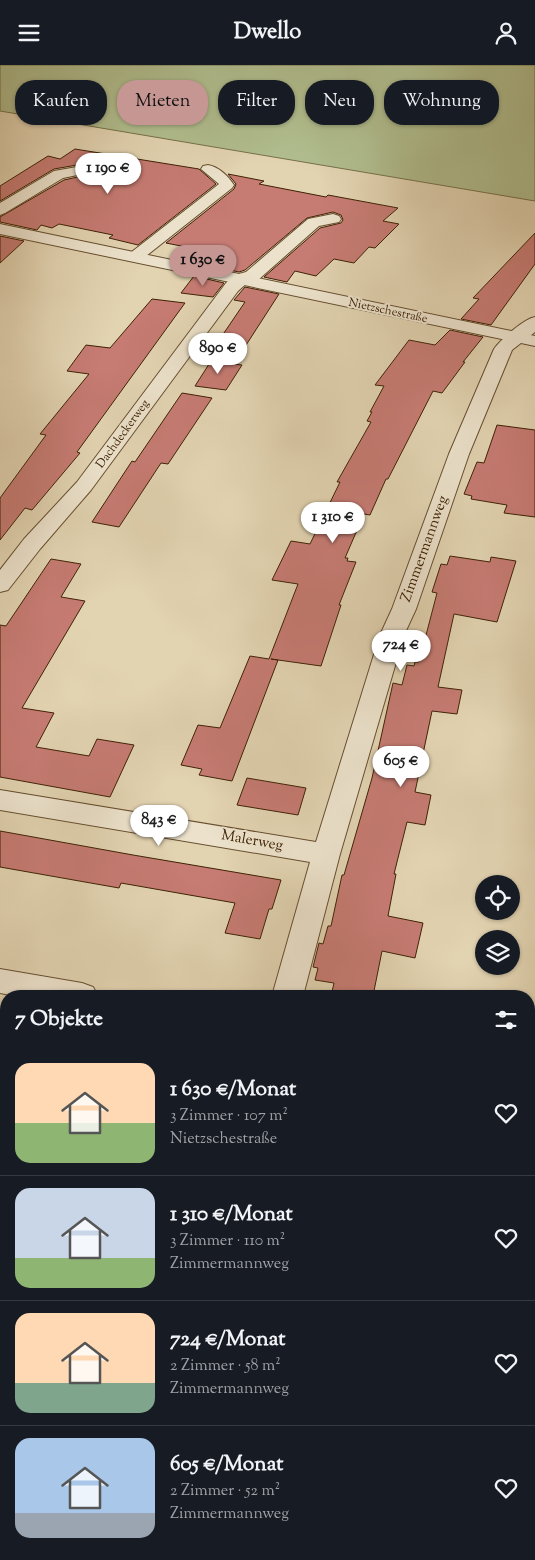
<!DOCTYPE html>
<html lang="de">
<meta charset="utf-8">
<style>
:root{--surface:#171b24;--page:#20242c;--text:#f1f3f6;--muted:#9ea1a6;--line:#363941;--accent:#c59692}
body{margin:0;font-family:"Sorts Mill Goudy",serif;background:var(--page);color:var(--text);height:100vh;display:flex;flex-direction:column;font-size:19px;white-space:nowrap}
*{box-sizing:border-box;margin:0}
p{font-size:16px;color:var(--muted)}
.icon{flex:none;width:28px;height:28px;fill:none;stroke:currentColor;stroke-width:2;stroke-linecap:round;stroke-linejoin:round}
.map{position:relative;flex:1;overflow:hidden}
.drawer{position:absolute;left:0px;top:925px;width:535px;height:570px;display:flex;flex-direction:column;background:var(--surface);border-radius:20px 20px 0 0;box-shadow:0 1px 4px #0004}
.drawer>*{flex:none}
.hud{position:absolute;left:15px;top:15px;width:505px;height:45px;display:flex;gap:10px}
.controls{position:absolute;left:475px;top:810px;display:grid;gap:10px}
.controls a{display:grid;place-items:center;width:45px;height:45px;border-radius:50%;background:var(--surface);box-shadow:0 1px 4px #0004;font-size:25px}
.price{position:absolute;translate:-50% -42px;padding:0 11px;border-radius:18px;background:#fff;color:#222;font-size:16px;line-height:32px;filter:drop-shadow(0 1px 2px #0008)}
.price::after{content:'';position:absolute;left:50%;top:30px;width:15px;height:11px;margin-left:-8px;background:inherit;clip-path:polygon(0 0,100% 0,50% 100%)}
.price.current{background:var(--accent);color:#111}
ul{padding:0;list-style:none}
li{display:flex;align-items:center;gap:15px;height:125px;padding:0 15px}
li+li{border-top:1px solid var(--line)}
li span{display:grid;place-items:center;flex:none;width:140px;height:100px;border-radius:15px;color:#555}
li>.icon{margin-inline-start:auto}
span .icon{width:60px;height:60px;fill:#fffc;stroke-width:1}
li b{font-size:21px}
h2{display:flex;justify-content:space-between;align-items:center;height:60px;padding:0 15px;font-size:21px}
.pill{padding:0 18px;border-radius:20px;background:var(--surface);box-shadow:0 1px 4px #0004;font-size:18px;line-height:45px}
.pill.current{background:var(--accent);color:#111}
header{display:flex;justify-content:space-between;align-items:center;height:65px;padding:0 15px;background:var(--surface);font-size:22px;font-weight:700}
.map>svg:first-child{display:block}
</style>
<header><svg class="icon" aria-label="menu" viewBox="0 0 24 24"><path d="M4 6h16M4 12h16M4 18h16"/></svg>Dwello<svg class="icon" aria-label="person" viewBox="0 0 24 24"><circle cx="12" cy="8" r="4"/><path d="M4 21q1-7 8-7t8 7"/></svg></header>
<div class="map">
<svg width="535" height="1495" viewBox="0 0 535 1495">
<rect width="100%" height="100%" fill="#e2d3b1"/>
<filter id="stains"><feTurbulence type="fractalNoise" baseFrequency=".004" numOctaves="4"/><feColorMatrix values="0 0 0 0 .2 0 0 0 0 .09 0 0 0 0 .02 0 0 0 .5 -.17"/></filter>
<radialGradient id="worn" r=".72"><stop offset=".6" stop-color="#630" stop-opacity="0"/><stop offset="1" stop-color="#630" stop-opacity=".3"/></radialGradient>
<path fill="#b0bd8e" stroke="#777049" d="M 0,0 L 535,0 L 535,136 L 0,46 Z"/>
<path fill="#c67b73" stroke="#3e2204" d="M 75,84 L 199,104 L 216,119 L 138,180 L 109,173 L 113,170 L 59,159 L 52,163 L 41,160 L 37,165 L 0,157 L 0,152 L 64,115 L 82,111 L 86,105 L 82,101 L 77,100 L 54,104 L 0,136 L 0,121 L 48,91 L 60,94 Z
M 228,109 L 264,116 L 259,119 L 326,132 L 328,130 L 398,143 L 383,156 L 399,159 L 375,183 L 369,182 L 354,198 L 334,194 L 316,211 L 295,206 L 287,217 L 264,212 L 320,163 L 341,158 L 343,155 L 341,150 L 333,147 L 307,153 L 245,205 L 239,207 L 202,199 L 211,187 L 166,178 L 234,124 L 236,119 Z
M 535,168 L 535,199 L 491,260 L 461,254 L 479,234 L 473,233 Z
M 0,171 L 24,176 L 0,198 Z
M 194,211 L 224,218 L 213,232 L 181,228 Z
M 245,222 L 279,229 L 239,291 L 211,287 L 245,237 L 234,235 Z
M 152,234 L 185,238 L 77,387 L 80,388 L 32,445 L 25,443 L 0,475 L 0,433 L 46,370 L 40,369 L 89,309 L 67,306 L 86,280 L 110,283 Z
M 450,265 L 483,272 L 463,297 L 465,297 L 442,328 L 433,326 L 388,414 L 386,414 L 370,450 L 364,449 L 345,493 L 348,493 L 347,496 L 356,497 L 339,540 L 341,540 L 321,601 L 271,594 L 278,595 L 232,716 L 199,710 L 202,704 L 181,700 L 198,660 L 220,663 L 250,591 L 269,594 L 298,519 L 272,515 L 291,476 L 310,479 L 340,417 L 337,417 L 371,357 L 367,356 L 372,347 L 370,347 L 384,321 L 375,320 L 409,275 L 435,280 Z
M 211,296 L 242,300 L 226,325 L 195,321 Z
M 182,328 L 212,333 L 168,399 L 161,398 L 119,462 L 92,457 L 132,396 L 135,397 Z
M 497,360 L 535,365 L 535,452 L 504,448 L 507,440 L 471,434 L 472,431 L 464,429 L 477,397 L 484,398 Z
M 450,491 L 490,497 L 491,492 L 516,496 L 497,557 L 454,549 L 438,622 L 462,625 L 457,649 L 432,646 L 415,727 L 431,730 L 425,760 L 407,757 L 394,809 L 396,809 L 388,851 L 423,858 L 415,893 L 382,886 L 373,931 L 331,931 L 334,918 L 315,915 L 318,903 L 313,902 L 319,878 L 323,879 L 328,861 L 331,861 L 342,810 L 344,810 L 372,713 L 393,618 L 402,620 L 407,600 L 414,601 L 415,597 L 419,597 L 437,528 L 432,527 L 441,499 L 447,500 Z
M 51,494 L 81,499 L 61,532 L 85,536 L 22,643 L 54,648 L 36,682 L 89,691 L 97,674 L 134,680 L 110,732 L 0,712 L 0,560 L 6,561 Z
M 247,713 L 306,723 L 298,750 L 237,740 Z
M 0,766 L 133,790 L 281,815 L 272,844 L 269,844 L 260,874 L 225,868 L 235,838 L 121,818 L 119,823 L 0,802 Z"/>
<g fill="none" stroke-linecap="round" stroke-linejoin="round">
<g stroke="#674e2f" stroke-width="2">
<path id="minor" d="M 208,100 C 219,102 228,111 234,120 L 232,123 L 141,195 L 129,195 L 127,192 L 129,189 L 219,119 L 201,104 L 203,101 Z
M 77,102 L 82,103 L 84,106 L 82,109 L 63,113 L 5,148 L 0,150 L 0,138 L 54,106 Z
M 333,149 L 339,151 L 341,154 L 339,157 L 319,161 L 258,215 L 247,218 L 238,226 L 91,425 L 40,484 L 8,525 L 0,527 L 0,505 L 24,474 L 77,417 L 226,218 L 235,210 L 246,207 L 308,154 Z
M 535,252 L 535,267 L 512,285 L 469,389 L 416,544 L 404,570 L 340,789 L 303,931 L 272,931 L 310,797 L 0,745 L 0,725 L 316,777 L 380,570 L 392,544 L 449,389 L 494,284 C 501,274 524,254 535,252 Z
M 193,1489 L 235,1489 L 233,1495 L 191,1495 Z"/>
</g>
<g stroke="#674e2f" stroke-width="2">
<path id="tertiary" d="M 0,159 L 535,271 L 535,281 L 0,169 Z
M 0,904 L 82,918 L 93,922 L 98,931 L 16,931 L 0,928 Z
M 529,1003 L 535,1004 L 535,1032 L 529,1031 Z"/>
</g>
<use href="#minor" fill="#ece2cc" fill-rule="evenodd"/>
<use href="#tertiary" fill="#ece2cc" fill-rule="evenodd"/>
</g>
<g text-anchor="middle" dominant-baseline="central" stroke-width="4" stroke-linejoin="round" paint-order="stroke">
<g font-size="12" fill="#3e2204" stroke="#ece2cc">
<text transform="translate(388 246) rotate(12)">Nietzschestraße</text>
<text transform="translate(123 369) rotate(-54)">Dachdeckerweg</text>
</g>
<g font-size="15" fill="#3e2204" stroke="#ece2cc">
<text transform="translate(425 484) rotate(-70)">Zimmermannweg</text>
<text transform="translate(252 776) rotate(10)">Malerweg</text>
</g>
</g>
<rect width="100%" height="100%" filter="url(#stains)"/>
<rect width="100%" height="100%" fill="url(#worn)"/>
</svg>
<div class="controls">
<a><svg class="icon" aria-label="locate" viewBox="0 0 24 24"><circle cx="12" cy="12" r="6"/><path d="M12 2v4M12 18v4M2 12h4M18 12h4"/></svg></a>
<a><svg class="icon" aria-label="layers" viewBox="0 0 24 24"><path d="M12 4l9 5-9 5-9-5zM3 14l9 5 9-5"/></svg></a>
</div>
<b class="price" style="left:108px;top:130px">1 190 €</b>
<b class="price current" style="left:203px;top:222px">1 630 €</b>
<b class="price" style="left:218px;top:310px">890 €</b>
<b class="price" style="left:333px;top:479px">1 310 €</b>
<b class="price" style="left:401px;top:607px">724 €</b>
<b class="price" style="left:401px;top:723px">605 €</b>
<b class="price" style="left:159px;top:782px">843 €</b>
<div class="hud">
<a class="pill">Kaufen</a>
<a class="pill current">Mieten</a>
<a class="pill">Filter</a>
<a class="pill">Neu</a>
<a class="pill">Wohnung</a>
</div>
<section class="drawer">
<h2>7 Objekte<svg class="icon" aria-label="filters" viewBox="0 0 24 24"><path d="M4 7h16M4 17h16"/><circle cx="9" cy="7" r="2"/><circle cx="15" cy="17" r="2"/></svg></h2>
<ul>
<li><span style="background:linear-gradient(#ffd9b3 60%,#8fb573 0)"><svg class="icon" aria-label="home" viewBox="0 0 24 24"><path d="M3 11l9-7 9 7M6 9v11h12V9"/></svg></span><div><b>1 630 €/Monat</b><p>3 Zimmer · 107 m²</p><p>Nietzschestraße</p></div><svg class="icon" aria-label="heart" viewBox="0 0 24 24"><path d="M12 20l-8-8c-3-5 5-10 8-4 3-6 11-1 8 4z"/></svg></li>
<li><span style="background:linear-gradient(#c9d6e8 70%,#8fb573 0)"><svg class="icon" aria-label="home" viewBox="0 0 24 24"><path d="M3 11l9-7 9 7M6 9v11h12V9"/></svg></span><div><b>1 310 €/Monat</b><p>3 Zimmer · 110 m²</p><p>Zimmermannweg</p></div><svg class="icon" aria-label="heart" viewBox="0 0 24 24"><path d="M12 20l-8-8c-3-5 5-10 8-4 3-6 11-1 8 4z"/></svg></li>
<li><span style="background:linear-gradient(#ffd9b3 70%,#7fa58c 0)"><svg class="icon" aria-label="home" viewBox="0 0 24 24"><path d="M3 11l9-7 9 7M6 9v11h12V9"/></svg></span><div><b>724 €/Monat</b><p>2 Zimmer · 58 m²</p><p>Zimmermannweg</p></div><svg class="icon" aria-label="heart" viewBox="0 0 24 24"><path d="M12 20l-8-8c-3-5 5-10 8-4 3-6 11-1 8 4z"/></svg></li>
<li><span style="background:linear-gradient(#a9c7e8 75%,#9aa5b1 0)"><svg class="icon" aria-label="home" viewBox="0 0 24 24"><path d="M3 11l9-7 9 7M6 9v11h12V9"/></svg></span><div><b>605 €/Monat</b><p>2 Zimmer · 52 m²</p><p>Zimmermannweg</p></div><svg class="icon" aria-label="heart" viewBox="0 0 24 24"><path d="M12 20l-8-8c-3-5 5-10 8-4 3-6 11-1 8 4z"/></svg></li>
</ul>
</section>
</div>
